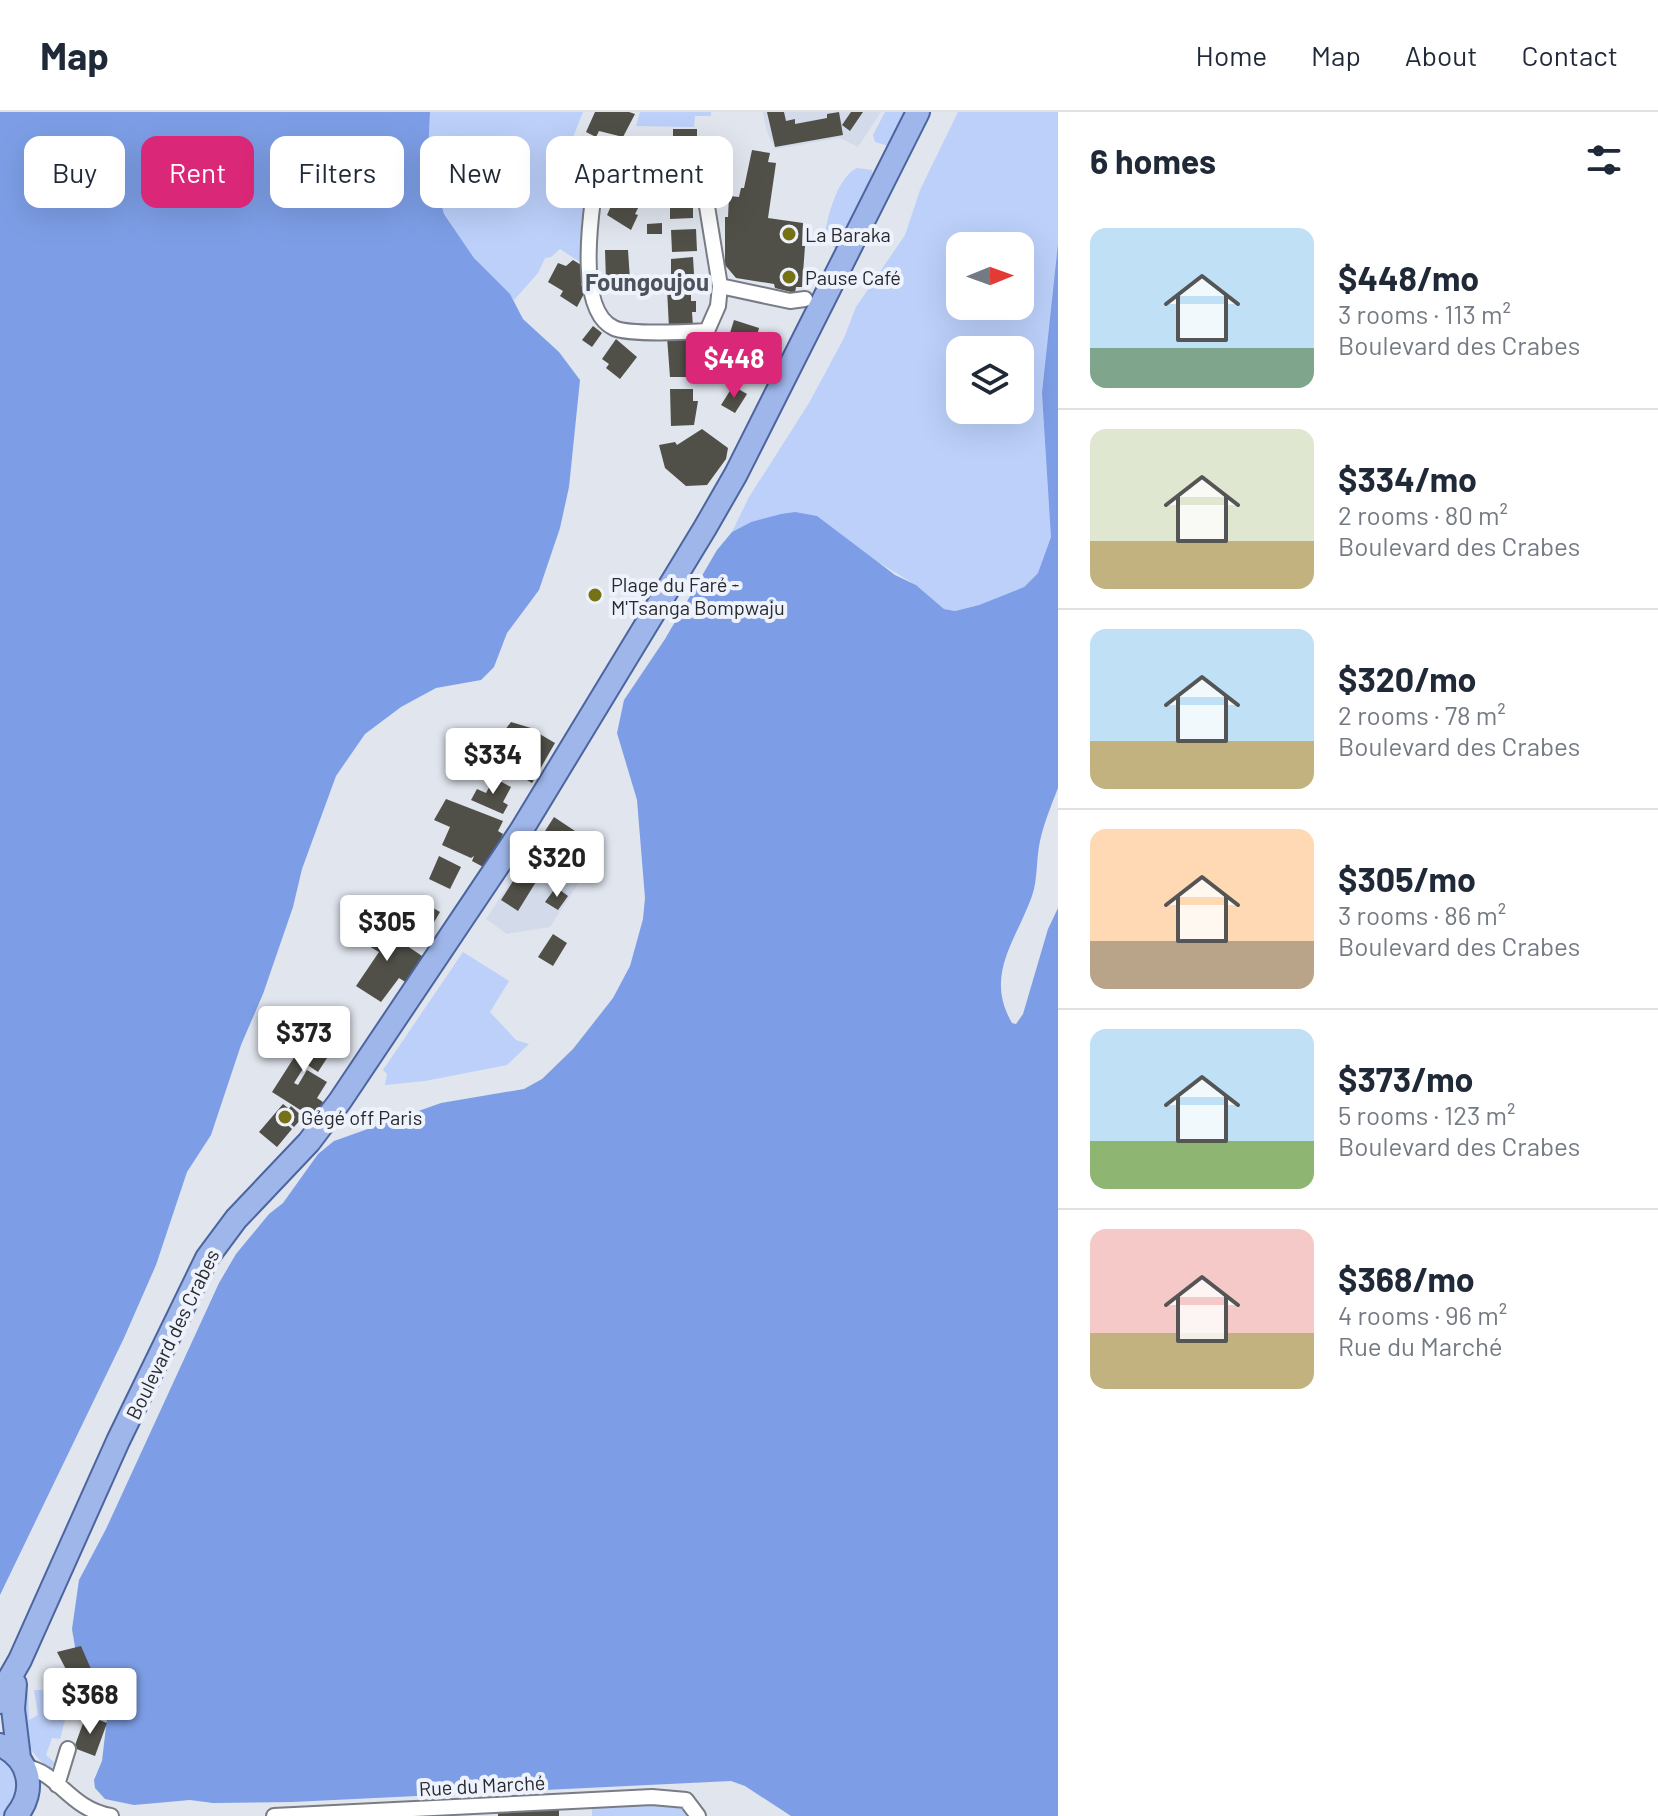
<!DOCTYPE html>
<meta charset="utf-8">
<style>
:root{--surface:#fff;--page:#f6f6f7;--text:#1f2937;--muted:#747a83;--line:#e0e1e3;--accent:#db2777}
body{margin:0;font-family:Barlow,sans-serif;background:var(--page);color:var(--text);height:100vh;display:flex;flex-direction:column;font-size:30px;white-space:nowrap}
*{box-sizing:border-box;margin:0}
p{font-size:26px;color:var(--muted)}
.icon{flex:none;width:44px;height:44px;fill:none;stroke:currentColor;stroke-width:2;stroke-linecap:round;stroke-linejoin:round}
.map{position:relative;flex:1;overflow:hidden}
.details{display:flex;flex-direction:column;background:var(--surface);width:600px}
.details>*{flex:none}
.hud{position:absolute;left:24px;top:24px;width:760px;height:72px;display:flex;gap:16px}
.needle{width:52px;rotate:89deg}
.controls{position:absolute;left:946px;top:120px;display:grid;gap:16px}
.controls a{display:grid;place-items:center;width:88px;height:88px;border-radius:16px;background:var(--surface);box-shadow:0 8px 32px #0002;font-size:40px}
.price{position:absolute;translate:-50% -68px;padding:0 18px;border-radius:8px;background:#fff;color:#222;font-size:26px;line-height:52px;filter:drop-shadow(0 2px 4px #0008)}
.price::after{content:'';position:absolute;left:50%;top:48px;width:24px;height:18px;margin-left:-12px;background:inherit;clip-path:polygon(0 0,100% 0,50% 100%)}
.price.current{background:var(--accent);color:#fff}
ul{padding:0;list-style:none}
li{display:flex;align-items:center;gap:24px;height:200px;padding:0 32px}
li+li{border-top:2px solid var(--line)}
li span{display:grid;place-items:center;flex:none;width:224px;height:160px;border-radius:16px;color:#555}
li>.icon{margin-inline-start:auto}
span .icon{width:96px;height:96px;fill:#fffc;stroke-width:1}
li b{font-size:34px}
h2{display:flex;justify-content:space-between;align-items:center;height:96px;padding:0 32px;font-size:34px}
.tag{padding:0 28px;border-radius:16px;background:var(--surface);box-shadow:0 8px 32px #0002;font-size:28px;line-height:72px}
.tag.current{background:var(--accent);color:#fff}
header{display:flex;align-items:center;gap:48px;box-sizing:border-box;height:112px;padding:0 40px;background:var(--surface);border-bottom:2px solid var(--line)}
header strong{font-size:38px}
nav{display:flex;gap:44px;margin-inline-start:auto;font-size:28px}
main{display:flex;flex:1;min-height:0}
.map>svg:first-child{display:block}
</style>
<header>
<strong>Map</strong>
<nav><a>Home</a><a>Map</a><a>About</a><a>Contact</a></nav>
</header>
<main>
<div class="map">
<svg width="1058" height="1704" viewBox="0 0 1058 1704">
<rect width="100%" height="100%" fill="#e0e5ee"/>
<path fill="#d3dbeb" d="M 763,0 L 881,0 L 858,35 L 840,26 L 775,37 L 767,20 Z
M 538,728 L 585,761 L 550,815 L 507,822 L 486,807 Z"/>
<path fill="#bcd0fa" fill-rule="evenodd" d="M 430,0 L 583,0 L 552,78 L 587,92 L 580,150 L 560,137 L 551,145 L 545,146 L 538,161 L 514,188 L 474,146 L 444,102 L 428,43 Z
M 640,0 L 711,0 L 711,4 L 695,4 L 694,15 L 636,14 Z
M 885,0 L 910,0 L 889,34 L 875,30 L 873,23 Z
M 958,0 L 1058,0 L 1058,444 L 1047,444 L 1038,461 L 1024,475 L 979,493 L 955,499 L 944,497 L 916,473 L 795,400 L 751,410 L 732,420 L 749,385 L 809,291 L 844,226 L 856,195 L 905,123 L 920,78 ZM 960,134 L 1020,134 L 1020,194 L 960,194 ZM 960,238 L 1020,238 L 1020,298 L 960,298 Z
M 857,56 L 872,58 L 873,66 L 840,138 L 835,137 L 825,122 C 828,102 838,65 857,56 Z
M 463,840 L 509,869 L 490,900 L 516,928 L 529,932 L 507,953 L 425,969 L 385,973 L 387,962 L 383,958 Z
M 86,1562 L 105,1604 L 103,1607 L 85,1601 L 81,1605 L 71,1603 L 67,1587 L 51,1586 L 52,1571 L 77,1569 Z
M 24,1572 L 28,1574 L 29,1608 L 38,1603 L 34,1578 L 43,1578 L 51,1608 L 65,1608 L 60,1627 L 52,1626 L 46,1643 L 55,1651 L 50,1658 C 16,1627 22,1616 24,1572 Z
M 0,1640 L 7,1644 L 24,1673 L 6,1704 L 0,1704 Z
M 684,1689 L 689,1704 L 592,1704 L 592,1695 Z"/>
<path fill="#7d9ee6" d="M 0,0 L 430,0 L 428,43 L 444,102 L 474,146 L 510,182 L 523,207 L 559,240 L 580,268 L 569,375 L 560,416 L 539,478 L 507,521 L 494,555 L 481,568 L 436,576 L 401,595 L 365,622 L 336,664 L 302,757 L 293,795 L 263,882 L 241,933 L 211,1023 L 187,1060 L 156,1153 L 124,1226 L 0,1483 Z
M 1058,132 L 1058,676 C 1051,694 1044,711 1040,729 C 1036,747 1038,767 1032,784 C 1016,829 984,863 1012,911 L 1016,912 L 1023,902 L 1048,817 L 1058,796 L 1058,1704 L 791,1704 L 745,1674 L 731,1669 L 292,1690 L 213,1691 L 190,1688 L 134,1693 L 105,1687 L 95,1676 L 94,1668 L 102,1649 L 107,1606 L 76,1541 L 72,1517 L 79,1468 L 106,1417 L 219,1171 L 236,1142 L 269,1102 L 283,1091 L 318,1042 L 334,1029 L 441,991 L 524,977 L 542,967 L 573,937 L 613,886 L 630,854 L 643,807 L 645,786 L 637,688 L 617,621 L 624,588 L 665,527 L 717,438 L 732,420 L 751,410 L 781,402 L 795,400 L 817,404 L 895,463 L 916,473 L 944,497 L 955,499 L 979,493 L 1024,475 L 1038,461 L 1051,425 L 1042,281 Z"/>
<path fill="#505048" d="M 595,0 L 629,0 L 635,2 L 623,25 L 599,19 L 596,25 L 586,20 Z
M 767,0 L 784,0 L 786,9 L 795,7 L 795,12 L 827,6 L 827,2 L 839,0 L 843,23 L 775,35 Z
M 851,0 L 863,0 L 850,19 L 842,13 Z
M 673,17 L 697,17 L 697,34 L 702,34 L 702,45 L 689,46 L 689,56 L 673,56 Z
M 752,38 L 770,41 L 768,50 L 776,51 L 768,106 L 803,111 L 802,134 L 805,134 L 802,175 L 796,175 L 795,181 L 775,176 L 774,172 L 736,166 L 725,153 L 725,105 L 728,105 L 729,84 L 739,85 L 741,76 L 744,76 Z
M 623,67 L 649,75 L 635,102 L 638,103 L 631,118 L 607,103 Z
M 693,67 L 693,80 L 668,81 L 667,68 Z
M 693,93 L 693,106 L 670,107 L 670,94 Z
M 662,111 L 662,122 L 647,122 L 647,112 Z
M 696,117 L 697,139 L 672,140 L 671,118 Z
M 605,138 L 628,138 L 630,168 L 606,169 Z
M 693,145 L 694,162 L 671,163 L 671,147 Z
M 573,148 L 586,156 L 581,173 L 587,176 L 577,195 L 560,184 L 563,179 L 548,170 L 558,151 L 566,154 Z
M 691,176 L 691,189 L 696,189 L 696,200 L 692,200 L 693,215 L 669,216 L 667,177 Z
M 734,208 L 759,216 L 748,257 L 721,250 Z
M 593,214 L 602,221 L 592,235 L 582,228 Z
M 692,224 L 692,239 L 697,240 L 694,265 L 670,265 L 667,225 Z
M 616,227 L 637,245 L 620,267 L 606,256 L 609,252 L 602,247 Z
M 733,274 L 747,282 L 735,301 L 721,293 Z
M 670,277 L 693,277 L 693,289 L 698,289 L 694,313 L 671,314 Z
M 702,317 L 728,336 L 726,347 L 707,373 L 686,374 L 665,356 L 659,333 L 675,330 L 677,333 Z
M 511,610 L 531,616 L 534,623 L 528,632 L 538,621 L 555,631 L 532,671 L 520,664 L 500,637 L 498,627 Z
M 494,666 L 511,675 L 503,690 L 508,693 L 503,702 L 471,688 L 477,677 L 486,681 Z
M 446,687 L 503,709 L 498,719 L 503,722 L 487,757 L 472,749 L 474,744 L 471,746 L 442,733 L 450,715 L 434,708 Z
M 554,705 L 575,719 L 561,743 L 555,739 L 518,799 L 501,788 Z
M 439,744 L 461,755 L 450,777 L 429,767 Z
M 556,775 L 568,784 L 558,798 L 545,790 Z
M 423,790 L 440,800 L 426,824 L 409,814 Z
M 366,810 L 391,825 L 388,833 L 394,825 L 425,846 L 407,871 L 399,866 L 381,890 L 356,874 L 379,840 L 357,827 Z
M 553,822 L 567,831 L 553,854 L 538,845 Z
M 312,913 L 324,921 L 316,935 L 329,943 L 318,960 L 306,952 L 294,971 L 298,973 L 307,958 L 327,970 L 317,986 L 323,990 L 313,1006 L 272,980 L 295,944 L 288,940 L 301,919 L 307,923 Z
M 283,992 L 288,996 L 280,1006 L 292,1017 L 277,1035 L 259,1020 Z
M 291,994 L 303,1005 L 294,1015 L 283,1005 Z
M 81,1534 L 91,1557 L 71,1567 L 57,1540 Z
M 65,1587 L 71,1605 L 52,1608 L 50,1590 Z
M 86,1603 L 107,1611 L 95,1644 L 74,1636 Z
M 559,1696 L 559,1704 L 498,1704 L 498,1699 Z"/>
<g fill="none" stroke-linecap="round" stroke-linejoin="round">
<g stroke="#787c84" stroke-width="18">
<path id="minor" d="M 621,40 L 601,85 L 593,87 C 589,118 579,200 614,216 C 629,223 688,220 707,219 L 718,194 L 720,174
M 703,70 L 720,174 L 790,189 L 805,187
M 25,1655 C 59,1660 68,1696 111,1704
M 57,1673 L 68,1637
M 274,1704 L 652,1685 L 686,1688 L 698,1704"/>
</g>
<g stroke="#4c659f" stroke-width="26">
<path id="primary" d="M 15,1572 L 13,1597 L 19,1646
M 0,1590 L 4,1576 L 20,1548 L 118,1329 L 207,1146 L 236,1107 L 309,1030 L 340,989 L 521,719 L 705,416 L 736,362 L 918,0
M 0,1633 C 30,1646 37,1679 16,1704"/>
</g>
<use href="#minor" stroke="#fff" stroke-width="14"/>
<use href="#primary" stroke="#9fb6ea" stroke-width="22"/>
</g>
<g fill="#757216" stroke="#eef2fc" stroke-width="3">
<circle cx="789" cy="122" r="8"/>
<circle cx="789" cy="165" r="8"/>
<circle cx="595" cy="483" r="8"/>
<circle cx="285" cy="1005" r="8"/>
</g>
<g text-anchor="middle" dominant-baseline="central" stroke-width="8" stroke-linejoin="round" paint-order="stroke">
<g font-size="20" fill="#282a2d" stroke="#eef2fc" text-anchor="start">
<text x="805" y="122">La Baraka</text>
<text x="805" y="165">Pause Café</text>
<text x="611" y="472">Plage du Faré -<tspan x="611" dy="23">M'Tsanga Bompwaju</tspan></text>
<text x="301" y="1005">Gégé off Paris</text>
</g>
<g font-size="20" fill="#282a2d" stroke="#eef2fc">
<text transform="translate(172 1222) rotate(-64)">Boulevard des Crabes</text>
<text transform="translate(482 1673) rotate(-3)">Rue du Marché</text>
</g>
<g font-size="24" font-weight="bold" fill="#4e525a" stroke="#eef2fc">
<text x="647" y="169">Foungoujou</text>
</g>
</g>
</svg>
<div class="controls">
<a><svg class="needle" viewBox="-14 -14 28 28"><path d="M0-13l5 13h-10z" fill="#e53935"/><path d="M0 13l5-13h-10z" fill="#747a83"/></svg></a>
<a><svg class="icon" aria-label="layers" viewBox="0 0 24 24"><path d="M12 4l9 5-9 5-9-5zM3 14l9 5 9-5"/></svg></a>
</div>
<b class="price current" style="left:734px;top:288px">$448</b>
<b class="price" style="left:493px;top:684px">$334</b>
<b class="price" style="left:557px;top:787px">$320</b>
<b class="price" style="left:387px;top:851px">$305</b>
<b class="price" style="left:304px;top:962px">$373</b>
<b class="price" style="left:90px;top:1624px">$368</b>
<div class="hud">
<a class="tag">Buy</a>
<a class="tag current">Rent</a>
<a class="tag">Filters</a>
<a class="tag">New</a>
<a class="tag">Apartment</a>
</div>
</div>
<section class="details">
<h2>6 homes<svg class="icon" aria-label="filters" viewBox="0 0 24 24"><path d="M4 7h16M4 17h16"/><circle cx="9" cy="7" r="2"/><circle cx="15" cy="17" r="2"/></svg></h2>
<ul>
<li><span style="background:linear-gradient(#bfe0f5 75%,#7fa58c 0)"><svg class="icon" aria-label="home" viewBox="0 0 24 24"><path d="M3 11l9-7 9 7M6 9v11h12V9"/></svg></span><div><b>$448/mo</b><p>3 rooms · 113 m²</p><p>Boulevard des Crabes</p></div></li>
<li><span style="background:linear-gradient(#dfe7d0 70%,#c2b280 0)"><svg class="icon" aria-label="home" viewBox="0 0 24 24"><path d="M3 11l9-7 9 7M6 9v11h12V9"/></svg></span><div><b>$334/mo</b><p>2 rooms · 80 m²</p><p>Boulevard des Crabes</p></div></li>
<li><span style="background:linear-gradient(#bfe0f5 70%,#c2b280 0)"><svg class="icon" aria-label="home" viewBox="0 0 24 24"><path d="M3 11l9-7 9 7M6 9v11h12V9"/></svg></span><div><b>$320/mo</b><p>2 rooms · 78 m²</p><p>Boulevard des Crabes</p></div></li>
<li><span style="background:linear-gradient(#ffd9b3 70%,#b9a48a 0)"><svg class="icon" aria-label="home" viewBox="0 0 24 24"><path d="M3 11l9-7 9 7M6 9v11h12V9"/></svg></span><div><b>$305/mo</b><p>3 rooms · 86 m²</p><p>Boulevard des Crabes</p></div></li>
<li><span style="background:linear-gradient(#bfe0f5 70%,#8fb573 0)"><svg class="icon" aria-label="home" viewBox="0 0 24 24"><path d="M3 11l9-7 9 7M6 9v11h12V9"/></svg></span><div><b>$373/mo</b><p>5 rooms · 123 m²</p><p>Boulevard des Crabes</p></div></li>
<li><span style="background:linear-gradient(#f6c9c9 65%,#c2b280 0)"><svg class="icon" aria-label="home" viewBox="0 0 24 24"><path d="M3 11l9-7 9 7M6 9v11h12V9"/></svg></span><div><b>$368/mo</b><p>4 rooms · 96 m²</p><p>Rue du Marché</p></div></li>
</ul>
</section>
</main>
